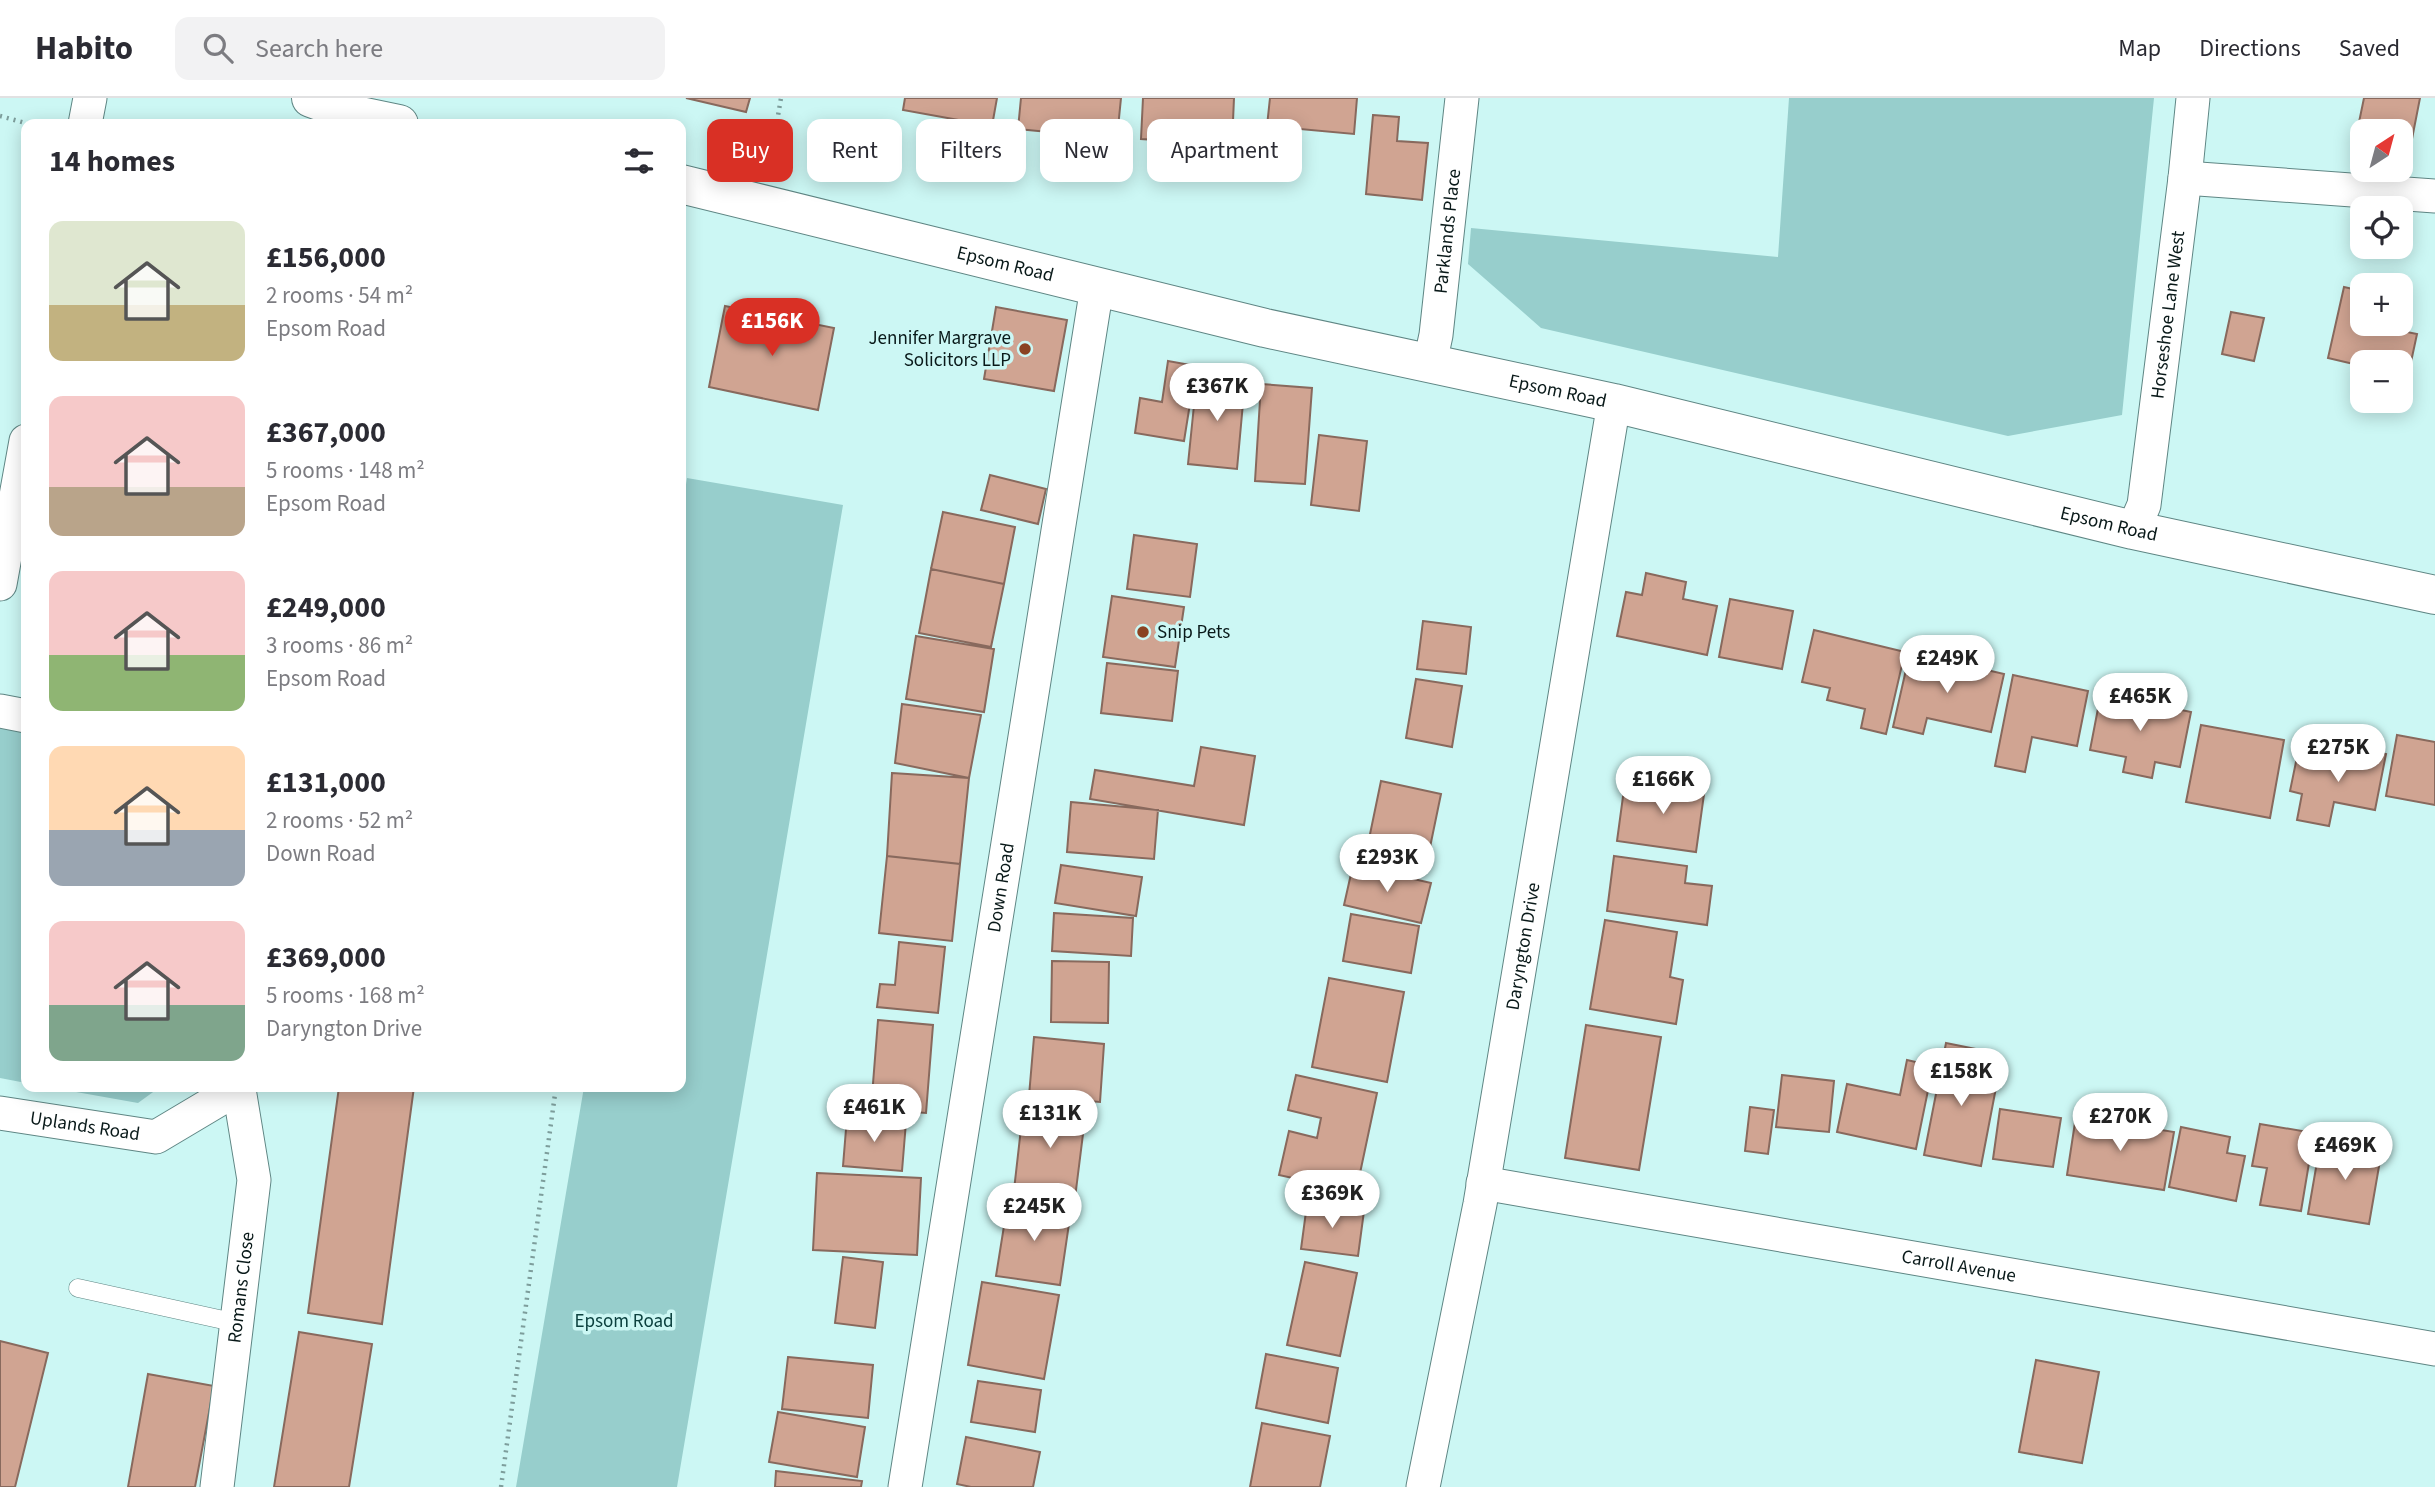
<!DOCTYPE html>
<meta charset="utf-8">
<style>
:root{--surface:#fff;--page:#f2f2f3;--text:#2b2b33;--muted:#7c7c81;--line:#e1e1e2;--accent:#d93025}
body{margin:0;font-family:"Source Sans 3",sans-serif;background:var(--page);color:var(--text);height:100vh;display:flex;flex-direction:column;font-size:26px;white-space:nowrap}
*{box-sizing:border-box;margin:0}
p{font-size:23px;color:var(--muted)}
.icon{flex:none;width:38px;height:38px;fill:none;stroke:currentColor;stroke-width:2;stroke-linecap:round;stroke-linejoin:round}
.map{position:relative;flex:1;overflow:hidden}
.drawer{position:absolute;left:21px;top:21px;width:665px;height:973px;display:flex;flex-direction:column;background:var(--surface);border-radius:14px;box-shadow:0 4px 18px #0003}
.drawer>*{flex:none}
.guide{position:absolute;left:707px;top:21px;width:665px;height:63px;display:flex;gap:14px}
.needle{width:46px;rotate:36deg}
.controls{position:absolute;left:2350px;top:21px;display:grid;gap:14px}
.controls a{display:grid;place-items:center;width:63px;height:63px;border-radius:14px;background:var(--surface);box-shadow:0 4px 18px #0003;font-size:35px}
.price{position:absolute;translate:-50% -60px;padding:0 16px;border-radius:24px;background:#fff;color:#222;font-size:23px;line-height:46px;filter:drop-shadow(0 2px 4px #0008)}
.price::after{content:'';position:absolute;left:50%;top:42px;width:21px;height:16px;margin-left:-10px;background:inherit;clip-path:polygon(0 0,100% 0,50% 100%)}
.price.on{background:var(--accent);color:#fff}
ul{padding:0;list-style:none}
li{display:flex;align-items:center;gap:21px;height:175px;padding:0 28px}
li span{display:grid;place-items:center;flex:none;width:196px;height:140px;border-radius:14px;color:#555}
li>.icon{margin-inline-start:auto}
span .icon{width:84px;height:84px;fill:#fffc;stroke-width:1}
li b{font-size:30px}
h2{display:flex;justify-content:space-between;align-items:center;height:84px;padding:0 28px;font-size:30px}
.pill{padding:0 24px;border-radius:14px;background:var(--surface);box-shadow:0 4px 18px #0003;font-size:24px;line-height:63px}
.pill.on{background:var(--accent);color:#fff}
header{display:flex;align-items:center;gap:42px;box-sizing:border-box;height:98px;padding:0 35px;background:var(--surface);border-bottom:2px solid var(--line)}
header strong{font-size:33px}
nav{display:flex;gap:38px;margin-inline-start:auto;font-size:24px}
.search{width:490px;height:63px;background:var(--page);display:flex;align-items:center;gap:18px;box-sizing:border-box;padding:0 24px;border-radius:14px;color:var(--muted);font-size:26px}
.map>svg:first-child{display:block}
</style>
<header>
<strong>Habito</strong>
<div class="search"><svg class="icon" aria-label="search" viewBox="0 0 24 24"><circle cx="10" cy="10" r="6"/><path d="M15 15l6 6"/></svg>Search here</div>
<nav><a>Map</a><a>Directions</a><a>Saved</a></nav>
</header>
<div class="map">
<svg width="2435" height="1389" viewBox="0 0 2435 1389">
<rect width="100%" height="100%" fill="#ccf7f4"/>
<path fill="#97cecc" d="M 1789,0 L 2154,0 L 2122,317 L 2008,338 L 1541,230 L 1468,166 L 1471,130 L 1778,159 Z
M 687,380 L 843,407 L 677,1389 L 516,1389 L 584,989 L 681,989 L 681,417 Z
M 0,623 L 26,629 L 26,985 L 0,980 Z
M 48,989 L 160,989 L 138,1005 Z"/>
<path fill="#d0a492" stroke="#88695d" stroke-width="2" d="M 686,0 L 750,0 L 746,14 Z
M 905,0 L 997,0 L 992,28 L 903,12 Z
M 1021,0 L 1121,0 L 1118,30 L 1050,23 L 1048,34 L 1018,31 Z
M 1143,0 L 1234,0 L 1233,23 L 1218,23 L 1216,59 L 1156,55 L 1156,42 L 1141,41 Z
M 1270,0 L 1357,0 L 1354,36 L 1267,28 Z
M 2364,0 L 2420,0 L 2411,46 L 2401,44 L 2401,33 L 2357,34 Z
M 1373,17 L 1399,19 L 1397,43 L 1428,45 L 1422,102 L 1366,96 Z
M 2344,189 L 2362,193 L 2362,226 L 2399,226 L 2397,232 L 2417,236 L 2408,278 L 2401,276 L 2401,264 L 2362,264 L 2362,268 L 2328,260 Z
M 725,208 L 834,230 L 818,312 L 709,289 Z
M 996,209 L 1067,222 L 1054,293 L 984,281 Z
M 2231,214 L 2264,220 L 2254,263 L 2222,256 Z
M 1168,263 L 1196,268 L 1184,343 L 1135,335 L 1140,300 L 1162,304 Z
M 1197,278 L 1245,283 L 1237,371 L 1188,366 Z
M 1261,286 L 1312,290 L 1305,386 L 1255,383 Z
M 1319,337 L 1367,343 L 1359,413 L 1311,407 Z
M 990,377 L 1046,391 L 1038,426 L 981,412 Z
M 943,414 L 1015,429 L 1004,486 L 931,471 Z
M 1134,437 L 1197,446 L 1190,499 L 1127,491 Z
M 931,471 L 1004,486 L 991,549 L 919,535 Z
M 1646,475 L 1686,484 L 1683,501 L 1717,508 L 1707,557 L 1617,538 L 1626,494 L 1642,497 Z
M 1112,498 L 1184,509 L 1175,569 L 1103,559 Z
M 1730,501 L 1793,513 L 1782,571 L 1719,559 Z
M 1423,523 L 1471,529 L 1466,576 L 1417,571 Z
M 1814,532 L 1905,554 L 1886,636 L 1861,630 L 1865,611 L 1827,602 L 1830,590 L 1802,584 Z
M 916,538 L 994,551 L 984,614 L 906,601 Z
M 1910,554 L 2004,576 L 1991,634 L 1927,620 L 1923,636 L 1893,629 Z
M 1107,565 L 1178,573 L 1172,623 L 1101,615 Z
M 2013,577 L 2088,593 L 2077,648 L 2032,639 L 2025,674 L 1995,668 Z
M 1416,581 L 1462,588 L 1452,649 L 1406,640 Z
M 2101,595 L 2191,614 L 2180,669 L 2155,664 L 2152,680 L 2123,674 L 2126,659 L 2090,652 Z
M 902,606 L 981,617 L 969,680 L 895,665 Z
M 2201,627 L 2284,642 L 2270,720 L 2186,704 Z
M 2397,637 L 2435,644 L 2435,707 L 2386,698 Z
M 2342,648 L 2386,656 L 2375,712 L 2334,704 L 2329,728 L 2297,722 L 2302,696 L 2290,693 L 2297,659 L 2338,668 Z
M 1201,649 L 1255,658 L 1244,727 L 1090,701 L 1095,672 L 1194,688 Z
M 892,675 L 969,680 L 960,766 L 887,758 Z
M 1657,681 L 1705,689 L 1696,754 L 1617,743 L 1624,691 L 1655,695 Z
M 1381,683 L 1441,696 L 1429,754 L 1369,741 Z
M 1071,704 L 1158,712 L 1154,761 L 1067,754 Z
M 887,758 L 960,766 L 952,843 L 879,835 Z
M 1614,758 L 1687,768 L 1685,785 L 1712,788 L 1707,827 L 1607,813 Z
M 1061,767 L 1142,779 L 1136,818 L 1055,805 Z
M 1353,767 L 1431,785 L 1421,825 L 1344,807 Z
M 1054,815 L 1133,820 L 1131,858 L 1052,853 Z
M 1351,816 L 1419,828 L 1411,875 L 1343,863 Z
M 1605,822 L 1677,834 L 1670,879 L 1683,882 L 1676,926 L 1590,911 Z
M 899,844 L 945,849 L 938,915 L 877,909 L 880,886 L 895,887 Z
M 1052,863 L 1109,864 L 1108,925 L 1051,924 Z
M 1329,880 L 1404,894 L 1387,984 L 1312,969 Z
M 878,922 L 933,927 L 926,1015 L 871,1011 Z
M 1586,927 L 1661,939 L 1639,1072 L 1565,1060 Z
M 1034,939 L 1104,946 L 1100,1004 L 1029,998 Z
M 1946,945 L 1976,951 L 1972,969 L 1999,974 L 1981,1068 L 1924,1057 Z
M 1907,962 L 1933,968 L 1916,1051 L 1837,1034 L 1847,986 L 1900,997 Z
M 1296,977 L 1377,995 L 1356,1094 L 1279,1077 L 1289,1033 L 1317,1040 L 1321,1020 L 1288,1012 Z
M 1782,977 L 1834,983 L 1829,1034 L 1776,1029 Z
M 339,989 L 414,989 L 382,1226 L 308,1215 Z
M 1024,1004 L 1086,1012 L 1075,1100 L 1014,1092 Z
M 1750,1009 L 1774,1012 L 1768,1056 L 1745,1053 Z
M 2000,1011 L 2061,1020 L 2053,1069 L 1993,1061 Z
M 2076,1018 L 2174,1034 L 2164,1092 L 2067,1077 Z
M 847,1019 L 906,1024 L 902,1073 L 843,1068 Z
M 2260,1026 L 2314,1035 L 2301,1113 L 2260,1107 L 2267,1070 L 2252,1068 Z
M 2181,1029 L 2230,1039 L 2227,1055 L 2245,1058 L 2236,1103 L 2169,1089 Z
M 2321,1041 L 2382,1051 L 2369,1126 L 2308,1116 Z
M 817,1075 L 921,1080 L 917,1157 L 813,1152 Z
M 1008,1103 L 1071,1112 L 1060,1187 L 996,1178 Z
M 1307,1106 L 1364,1113 L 1358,1158 L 1301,1151 Z
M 843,1159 L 883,1164 L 875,1230 L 835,1225 Z
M 1305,1164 L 1357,1175 L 1340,1258 L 1287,1247 Z
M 982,1184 L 1059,1197 L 1044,1281 L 968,1267 Z
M 299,1234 L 372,1246 L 349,1389 L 274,1389 Z
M 0,1243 L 48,1255 L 15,1389 L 0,1389 Z
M 1266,1256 L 1338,1270 L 1328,1325 L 1256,1310 Z
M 788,1259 L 873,1267 L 868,1320 L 782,1311 Z
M 2036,1262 L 2099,1274 L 2082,1365 L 2019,1354 Z
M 148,1276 L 214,1288 L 195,1389 L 128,1389 Z
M 978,1283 L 1041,1292 L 1035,1334 L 971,1324 Z
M 778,1314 L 865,1329 L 857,1379 L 769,1364 Z
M 1262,1325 L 1330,1338 L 1320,1389 L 1250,1389 Z
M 966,1339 L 1040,1354 L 1033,1389 L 971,1389 L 957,1386 Z
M 776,1373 L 862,1383 L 861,1389 L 775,1389 Z"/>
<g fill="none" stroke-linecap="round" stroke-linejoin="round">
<g stroke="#5f8684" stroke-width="19">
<path id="service" d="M 78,1190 L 237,1225"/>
</g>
<g stroke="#5f8684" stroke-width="35">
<g id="minor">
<path d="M 85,26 L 90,0"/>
<path d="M 2185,80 L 2435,98"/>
<path id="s1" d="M 1430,265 L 1436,237 L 1462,0"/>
<path id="s2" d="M 2133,432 L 2144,407 L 2185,80 L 2193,0"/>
<path d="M 0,486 L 26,343"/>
<path d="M 0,613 L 26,618"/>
<path id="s3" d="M 0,1015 L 156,1039 L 240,989"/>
<path id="s4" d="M 1483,1085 L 2435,1251"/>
<path id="s5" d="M 217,1389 L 254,1082 L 239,991"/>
<path id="s6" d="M 905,1389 L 1097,189"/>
<path id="s7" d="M 1423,1389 L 1480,1106 L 1614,305"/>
</g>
</g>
<g stroke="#5f8684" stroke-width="40">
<g id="primary">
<path d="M 311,0 L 360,18 L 399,26"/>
<path id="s8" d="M 681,86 L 1265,230 L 1614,305 L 2133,432 L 2435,497"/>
</g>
</g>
<path stroke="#7d9d9b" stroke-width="4.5" stroke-dasharray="2 5" stroke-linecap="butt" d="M 0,18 L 29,26
M 770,65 L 781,0
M 501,1389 L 556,989"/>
<use href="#service" stroke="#fff" stroke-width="18"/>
<use href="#minor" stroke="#fff" stroke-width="33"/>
<use href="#primary" stroke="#fff" stroke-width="38"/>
</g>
<g fill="#8a4322" stroke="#ccf7f4" stroke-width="2.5">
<circle cx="1025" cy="251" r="7"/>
<circle cx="1143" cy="534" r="7"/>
</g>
<g text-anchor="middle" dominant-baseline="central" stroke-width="7" stroke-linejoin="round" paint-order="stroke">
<g font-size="19" fill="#091919" stroke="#ccf7f4">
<text stroke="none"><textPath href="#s1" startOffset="133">Parklands Place</textPath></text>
<text stroke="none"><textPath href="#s8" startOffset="334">Epsom Road</textPath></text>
<text stroke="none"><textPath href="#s2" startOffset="219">Horseshoe Lane West</textPath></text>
<text stroke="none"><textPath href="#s8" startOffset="901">Epsom Road</textPath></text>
<text stroke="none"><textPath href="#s8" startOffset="1468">Epsom Road</textPath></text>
<text stroke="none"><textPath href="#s6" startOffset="607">Down Road</textPath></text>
<text stroke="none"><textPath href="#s7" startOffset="550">Daryngton Drive</textPath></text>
<text stroke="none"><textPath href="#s3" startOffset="86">Uplands Road</textPath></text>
<text stroke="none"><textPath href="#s4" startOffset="483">Carroll Avenue</textPath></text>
<text stroke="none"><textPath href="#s5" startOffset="201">Romans Close</textPath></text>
</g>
<g font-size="19" fill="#091919" stroke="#ccf7f4" text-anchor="end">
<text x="1011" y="240">Jennifer Margrave<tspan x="1011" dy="22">Solicitors LLP</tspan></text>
<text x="1157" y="534" text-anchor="start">Snip Pets</text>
</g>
<g font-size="19" fill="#0c413f" stroke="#ccf7f4">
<text x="624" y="1223">Epsom Road</text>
</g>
</g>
</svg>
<div class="controls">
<a><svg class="needle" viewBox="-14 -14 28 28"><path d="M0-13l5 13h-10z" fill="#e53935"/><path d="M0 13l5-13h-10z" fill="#7c7c81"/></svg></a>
<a><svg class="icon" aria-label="locate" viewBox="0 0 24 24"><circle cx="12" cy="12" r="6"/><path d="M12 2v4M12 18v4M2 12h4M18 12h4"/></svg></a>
<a>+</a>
<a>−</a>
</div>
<b class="price on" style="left:772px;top:260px">£156K</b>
<b class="price" style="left:1217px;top:325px">£367K</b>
<b class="price" style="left:1947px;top:597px">£249K</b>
<b class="price" style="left:2140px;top:635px">£465K</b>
<b class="price" style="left:2338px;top:686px">£275K</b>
<b class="price" style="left:1663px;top:718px">£166K</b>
<b class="price" style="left:1387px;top:796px">£293K</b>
<b class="price" style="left:1961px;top:1010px">£158K</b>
<b class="price" style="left:874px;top:1046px">£461K</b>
<b class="price" style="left:1050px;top:1052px">£131K</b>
<b class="price" style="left:2120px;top:1055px">£270K</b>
<b class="price" style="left:2345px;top:1084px">£469K</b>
<b class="price" style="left:1332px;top:1132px">£369K</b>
<b class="price" style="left:1034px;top:1145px">£245K</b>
<div class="guide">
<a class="pill on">Buy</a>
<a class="pill">Rent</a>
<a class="pill">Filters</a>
<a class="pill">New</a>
<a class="pill">Apartment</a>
</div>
<section class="drawer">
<h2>14 homes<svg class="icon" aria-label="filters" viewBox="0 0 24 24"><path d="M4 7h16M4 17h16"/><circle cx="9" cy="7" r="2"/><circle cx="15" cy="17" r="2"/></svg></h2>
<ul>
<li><span style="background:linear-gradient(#dfe7d0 60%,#c2b280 0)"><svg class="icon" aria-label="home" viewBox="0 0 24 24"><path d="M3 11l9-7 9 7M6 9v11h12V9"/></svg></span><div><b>£156,000</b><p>2 rooms · 54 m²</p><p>Epsom Road</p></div></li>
<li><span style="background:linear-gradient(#f6c9c9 65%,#b9a48a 0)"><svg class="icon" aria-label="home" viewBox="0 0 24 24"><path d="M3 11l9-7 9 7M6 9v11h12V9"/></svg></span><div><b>£367,000</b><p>5 rooms · 148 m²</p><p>Epsom Road</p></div></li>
<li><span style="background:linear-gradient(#f6c9c9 60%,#8fb573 0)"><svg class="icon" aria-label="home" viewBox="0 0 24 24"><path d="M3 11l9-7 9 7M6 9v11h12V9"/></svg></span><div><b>£249,000</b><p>3 rooms · 86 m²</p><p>Epsom Road</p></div></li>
<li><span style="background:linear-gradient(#ffd9b3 60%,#9aa5b1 0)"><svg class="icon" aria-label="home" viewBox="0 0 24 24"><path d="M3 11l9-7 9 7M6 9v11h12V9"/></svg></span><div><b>£131,000</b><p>2 rooms · 52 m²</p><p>Down Road</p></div></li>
<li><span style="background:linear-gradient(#f6c9c9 60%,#7fa58c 0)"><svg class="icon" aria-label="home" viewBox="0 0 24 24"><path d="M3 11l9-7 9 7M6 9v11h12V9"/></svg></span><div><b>£369,000</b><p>5 rooms · 168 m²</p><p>Daryngton Drive</p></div></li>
</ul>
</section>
</div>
